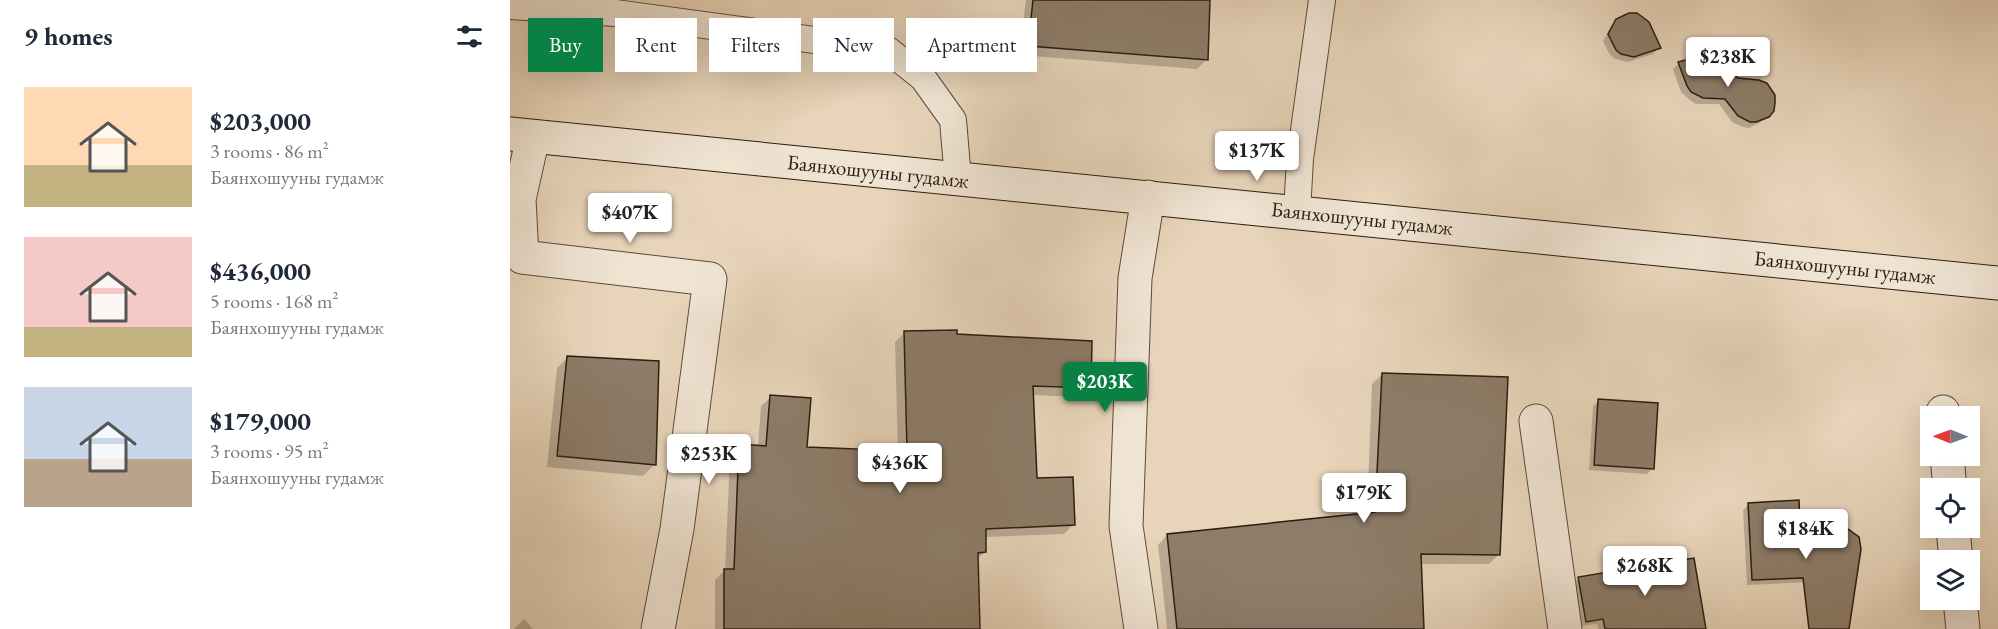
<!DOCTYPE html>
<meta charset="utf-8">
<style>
:root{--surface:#fff;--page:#f6f6f7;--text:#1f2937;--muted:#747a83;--accent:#0b8043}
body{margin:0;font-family:"EB Garamond",serif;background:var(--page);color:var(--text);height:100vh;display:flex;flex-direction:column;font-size:22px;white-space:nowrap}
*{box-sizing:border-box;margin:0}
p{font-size:20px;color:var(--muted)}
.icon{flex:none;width:33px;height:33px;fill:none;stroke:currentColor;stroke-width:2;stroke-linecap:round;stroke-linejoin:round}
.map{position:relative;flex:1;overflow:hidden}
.sheet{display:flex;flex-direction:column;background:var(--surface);width:510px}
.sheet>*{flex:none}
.guide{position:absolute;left:18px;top:18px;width:570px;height:54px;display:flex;gap:12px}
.needle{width:39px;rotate:271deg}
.controls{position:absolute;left:1410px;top:406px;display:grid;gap:12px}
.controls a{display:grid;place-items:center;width:60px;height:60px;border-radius:0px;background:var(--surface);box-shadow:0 6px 24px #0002;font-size:30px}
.price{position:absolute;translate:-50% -51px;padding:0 14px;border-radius:6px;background:#fff;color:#222;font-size:20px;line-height:39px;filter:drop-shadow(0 2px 3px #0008)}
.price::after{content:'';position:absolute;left:50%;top:36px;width:18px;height:14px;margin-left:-9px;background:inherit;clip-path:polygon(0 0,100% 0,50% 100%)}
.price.active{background:var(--accent);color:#fff}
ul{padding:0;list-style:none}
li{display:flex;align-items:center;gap:18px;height:150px;padding:0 24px}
li span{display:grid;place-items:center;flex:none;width:168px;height:120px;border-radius:0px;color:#555}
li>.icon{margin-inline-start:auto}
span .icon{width:72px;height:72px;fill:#fffc;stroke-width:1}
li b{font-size:26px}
h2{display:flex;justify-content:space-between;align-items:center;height:72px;padding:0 24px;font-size:26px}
.chip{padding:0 21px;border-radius:0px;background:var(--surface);box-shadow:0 6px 24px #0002;font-size:21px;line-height:54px}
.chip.active{background:var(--accent);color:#fff}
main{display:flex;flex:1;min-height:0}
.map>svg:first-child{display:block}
</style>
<main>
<section class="sheet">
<h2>9 homes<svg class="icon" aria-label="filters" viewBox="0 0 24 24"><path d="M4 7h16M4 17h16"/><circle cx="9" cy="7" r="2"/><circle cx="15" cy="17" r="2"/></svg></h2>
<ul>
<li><span style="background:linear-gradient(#ffd9b3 65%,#c2b280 0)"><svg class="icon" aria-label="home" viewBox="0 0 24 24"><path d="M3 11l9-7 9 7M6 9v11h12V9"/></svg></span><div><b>$203,000</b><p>3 rooms · 86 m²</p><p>Баянхошууны гудамж</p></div></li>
<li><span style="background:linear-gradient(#f6c9c9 75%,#c2b280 0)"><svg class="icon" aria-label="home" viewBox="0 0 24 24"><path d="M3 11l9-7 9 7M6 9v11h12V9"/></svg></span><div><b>$436,000</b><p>5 rooms · 168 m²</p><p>Баянхошууны гудамж</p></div></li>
<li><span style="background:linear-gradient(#c9d6e8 60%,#b9a48a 0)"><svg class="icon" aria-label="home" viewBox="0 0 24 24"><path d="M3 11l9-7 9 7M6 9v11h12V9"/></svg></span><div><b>$179,000</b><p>3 rooms · 95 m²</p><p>Баянхошууны гудамж</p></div></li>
</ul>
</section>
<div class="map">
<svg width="1488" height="629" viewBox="0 0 1488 629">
<rect width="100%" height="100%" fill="#e7d4b9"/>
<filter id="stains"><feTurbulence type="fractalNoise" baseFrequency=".00333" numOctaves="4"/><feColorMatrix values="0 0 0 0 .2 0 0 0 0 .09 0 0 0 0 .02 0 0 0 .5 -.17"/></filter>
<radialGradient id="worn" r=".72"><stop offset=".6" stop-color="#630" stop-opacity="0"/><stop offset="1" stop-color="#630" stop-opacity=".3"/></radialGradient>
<path fill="#0003" d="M 516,0 L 698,0 L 696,60 L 687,69 L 509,55 Z
M 1121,12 L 1133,18 L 1149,48 L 1143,54 L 1118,62 L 1105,59 L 1100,55 L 1093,41 L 1101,27 Z
M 1169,63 L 1257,116 L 1251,122 L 1239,128 L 1233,127 L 1222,122 L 1209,104 L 1186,104 L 1181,101 L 1171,92 L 1163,69 Z
M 395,332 L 446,336 L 580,387 L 570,397 L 522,395 L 525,480 L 563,525 L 554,534 L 474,537 L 475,552 L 467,559 L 468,629 L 205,629 L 205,580 L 215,570 L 220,456 L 229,446 L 248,447 L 251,406 L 261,397 L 295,449 L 388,453 L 385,342 Z
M 58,357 L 148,363 L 144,465 L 133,476 L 37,467 L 47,368 Z
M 872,374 L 988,555 L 979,564 L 910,564 L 912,629 L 657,629 L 648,545 L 657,535 L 857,514 L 862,384 Z
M 1089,401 L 1143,468 L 1137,474 L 1079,470 L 1083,406 Z
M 1239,504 L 1340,580 L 1237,585 L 1233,510 Z
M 1069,578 L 1195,629 L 1088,629 L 1087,624 L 1071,626 L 1063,584 Z
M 14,619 L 23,629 L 4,629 Z"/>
<path fill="#8d7c68" stroke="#2b1d10" stroke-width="1.5" d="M 523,0 L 700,0 L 698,60 L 518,46 Z
M 1119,13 L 1127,13 L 1139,22 L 1151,48 L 1124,57 L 1111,54 L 1106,50 L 1098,34 L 1106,19 Z
M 1194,55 L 1203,55 L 1209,59 L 1228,78 L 1249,80 L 1257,83 L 1265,95 L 1265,103 L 1264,111 L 1259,117 L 1246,122 L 1240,122 L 1228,116 L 1215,99 L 1193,98 L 1181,92 L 1177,86 L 1168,62 Z
M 447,330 L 447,334 L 582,341 L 581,388 L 523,386 L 527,478 L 563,477 L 565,525 L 476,529 L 476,552 L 468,553 L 470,629 L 214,629 L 214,569 L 224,569 L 229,444 L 256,446 L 260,395 L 301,398 L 297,447 L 397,451 L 394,331 Z
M 57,356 L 149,361 L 146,465 L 47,456 Z
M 872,373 L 998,377 L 990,555 L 911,554 L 914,629 L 667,629 L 657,534 L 865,512 Z
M 1088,399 L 1148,403 L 1144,469 L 1084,465 Z
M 1289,500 L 1290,523 L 1335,527 L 1349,537 L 1351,549 L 1339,629 L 1299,629 L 1293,578 L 1242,580 L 1238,503 Z
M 1184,558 L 1196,629 L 1095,629 L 1093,619 L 1076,622 L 1068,577 Z"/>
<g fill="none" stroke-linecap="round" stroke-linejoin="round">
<g stroke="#5a4b3a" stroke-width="28">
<path id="service" d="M 0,6 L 105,13 L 378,50 L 413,78 L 443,120 L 448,179
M 787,212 L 790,159 L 812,0"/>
</g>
<g stroke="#5a4b3a" stroke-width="35">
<path id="minor" d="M 23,137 L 9,199 L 12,257 L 200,279 L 167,529 L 148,629
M 1433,412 L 1433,417
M 1026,421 L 1055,629
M 1437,456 L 1440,489
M 1443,528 L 1446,561
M 1450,600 L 1453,629
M 631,629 L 616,526 L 625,278 L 638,197"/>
</g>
<g stroke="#2b1d10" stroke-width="35">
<path id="secondary" d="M 0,134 L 1488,283"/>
</g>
<use href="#service" stroke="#efe3d2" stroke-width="26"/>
<use href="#minor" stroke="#efe3d2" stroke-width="33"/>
<use href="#secondary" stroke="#efe3d2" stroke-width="33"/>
</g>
<g text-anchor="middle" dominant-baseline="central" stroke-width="4.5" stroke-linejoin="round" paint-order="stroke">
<g font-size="21" fill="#2b1d10" stroke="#efe3d2">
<text transform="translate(368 171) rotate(6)">Баянхошууны гудамж</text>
<text transform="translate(852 218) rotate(6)">Баянхошууны гудамж</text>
<text transform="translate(1335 267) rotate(6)">Баянхошууны гудамж</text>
</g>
</g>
<rect width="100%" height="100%" filter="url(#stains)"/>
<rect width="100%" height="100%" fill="url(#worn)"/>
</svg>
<div class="controls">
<a><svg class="needle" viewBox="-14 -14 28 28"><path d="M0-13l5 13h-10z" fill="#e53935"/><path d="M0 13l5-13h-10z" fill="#747a83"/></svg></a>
<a><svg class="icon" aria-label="locate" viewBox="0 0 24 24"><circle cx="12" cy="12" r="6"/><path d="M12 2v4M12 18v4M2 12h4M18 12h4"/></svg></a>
<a><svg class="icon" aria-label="layers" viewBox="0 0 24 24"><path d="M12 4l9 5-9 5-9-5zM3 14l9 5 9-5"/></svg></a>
</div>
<b class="price" style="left:1218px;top:88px">$238K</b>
<b class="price" style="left:747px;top:182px">$137K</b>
<b class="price" style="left:120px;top:244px">$407K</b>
<b class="price active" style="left:595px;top:413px">$203K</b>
<b class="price" style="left:199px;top:485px">$253K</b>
<b class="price" style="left:390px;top:494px">$436K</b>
<b class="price" style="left:854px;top:524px">$179K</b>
<b class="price" style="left:1296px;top:560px">$184K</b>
<b class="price" style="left:1135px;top:597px">$268K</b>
<div class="guide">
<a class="chip active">Buy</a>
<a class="chip">Rent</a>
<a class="chip">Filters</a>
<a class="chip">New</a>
<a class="chip">Apartment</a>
</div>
</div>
</main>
